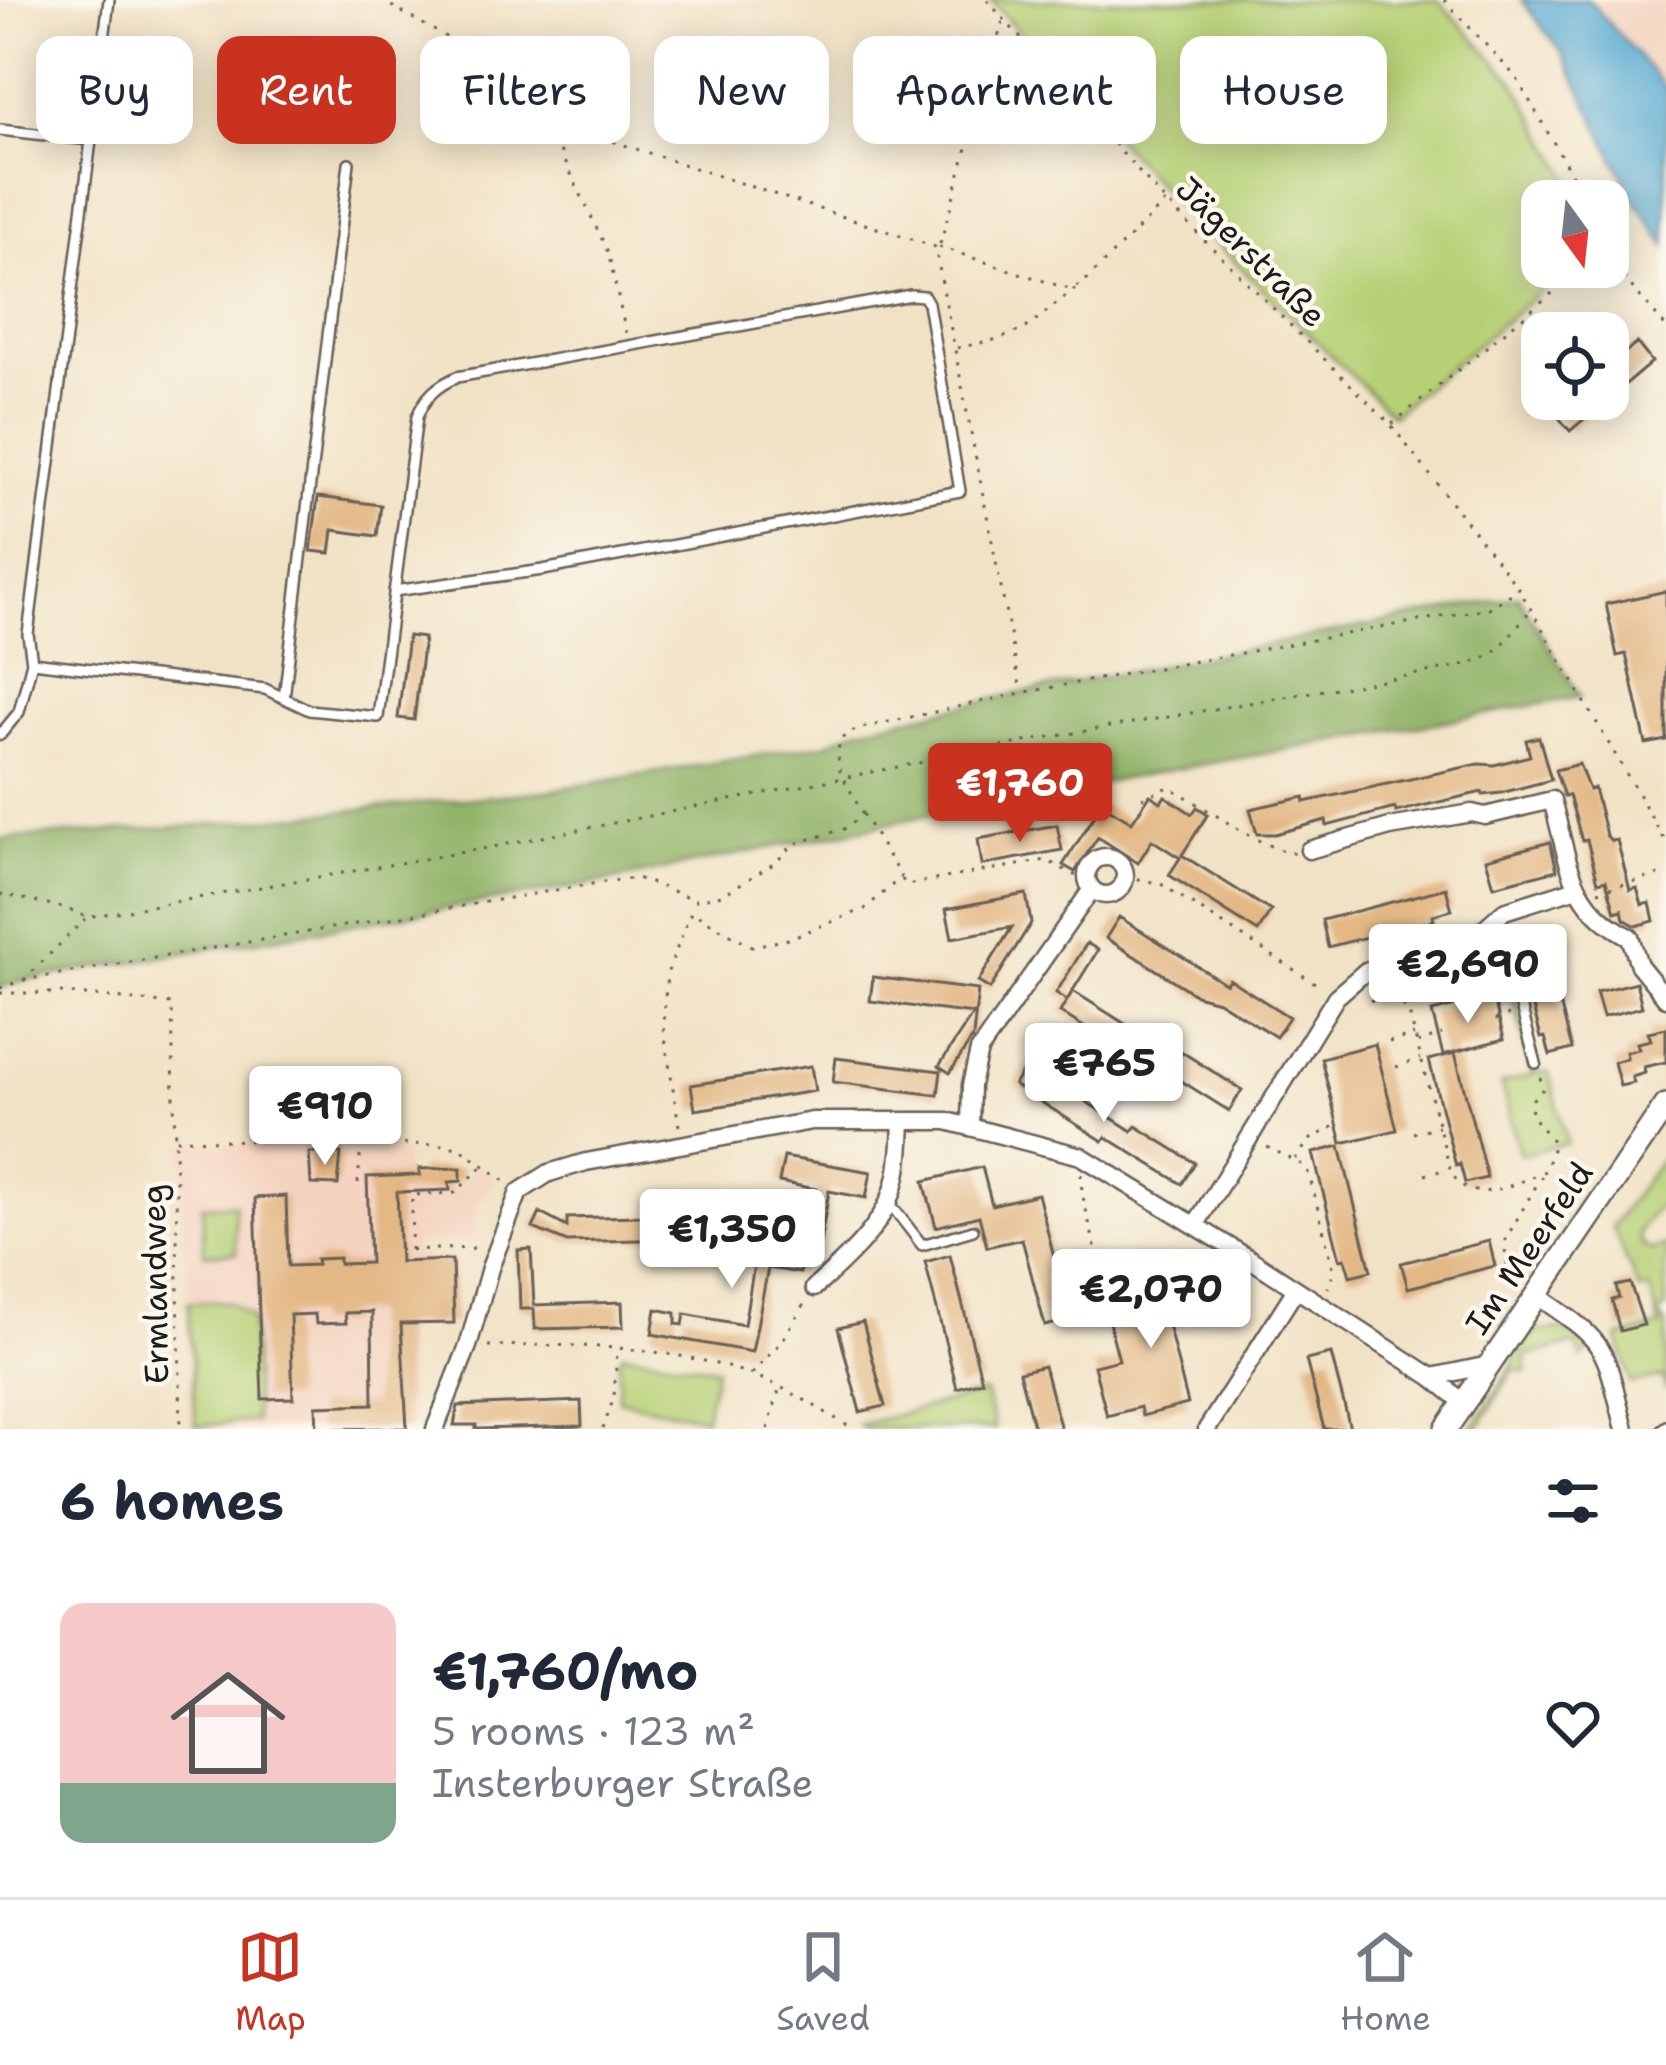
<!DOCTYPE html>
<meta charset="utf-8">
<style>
:root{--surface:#fff;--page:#f2f2f3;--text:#1f2937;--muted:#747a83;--line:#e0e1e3;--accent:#c8321e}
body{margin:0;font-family:"Shantell Sans",sans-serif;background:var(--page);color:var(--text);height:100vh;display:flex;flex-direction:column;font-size:45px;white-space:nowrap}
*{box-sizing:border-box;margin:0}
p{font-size:39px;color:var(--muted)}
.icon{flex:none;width:66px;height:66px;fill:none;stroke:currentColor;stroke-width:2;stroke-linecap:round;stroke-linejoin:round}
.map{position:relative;height:1429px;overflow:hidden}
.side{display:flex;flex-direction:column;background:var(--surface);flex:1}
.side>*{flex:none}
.hud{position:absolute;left:36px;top:36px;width:1596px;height:108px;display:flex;gap:24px}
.needle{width:78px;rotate:165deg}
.tools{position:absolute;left:1521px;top:180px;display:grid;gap:24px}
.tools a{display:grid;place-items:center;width:108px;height:108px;border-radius:24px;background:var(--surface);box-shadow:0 6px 30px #0003;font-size:60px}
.price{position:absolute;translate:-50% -102px;padding:0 27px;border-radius:12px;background:#fff;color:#222;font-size:39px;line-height:78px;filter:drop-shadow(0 3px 6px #0008)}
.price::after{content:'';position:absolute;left:50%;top:72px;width:36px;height:27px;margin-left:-18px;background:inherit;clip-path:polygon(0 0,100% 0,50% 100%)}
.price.on{background:var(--accent);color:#fff}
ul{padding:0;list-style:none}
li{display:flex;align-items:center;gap:36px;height:300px;padding:0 60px}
li span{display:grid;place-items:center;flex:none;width:336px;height:240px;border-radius:24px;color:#555}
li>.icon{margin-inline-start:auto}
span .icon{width:144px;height:144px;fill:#fffc;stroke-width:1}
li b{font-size:51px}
h2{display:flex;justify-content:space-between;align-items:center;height:144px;padding:0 60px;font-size:51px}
.chip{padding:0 42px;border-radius:24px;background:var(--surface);box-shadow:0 6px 30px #0003;font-size:42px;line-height:108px}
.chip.on{background:var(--accent);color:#fff}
.dock{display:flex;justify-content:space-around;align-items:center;height:168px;border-top:3px solid var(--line);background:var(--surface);font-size:33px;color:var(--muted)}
.dock a{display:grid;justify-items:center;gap:6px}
.dock .on{color:var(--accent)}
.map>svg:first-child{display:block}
</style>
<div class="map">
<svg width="1666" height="1429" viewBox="0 0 1666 1429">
<rect width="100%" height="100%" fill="#fbf7ec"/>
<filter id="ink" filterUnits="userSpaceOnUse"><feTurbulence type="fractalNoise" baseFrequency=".00833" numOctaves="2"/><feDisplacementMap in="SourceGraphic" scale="24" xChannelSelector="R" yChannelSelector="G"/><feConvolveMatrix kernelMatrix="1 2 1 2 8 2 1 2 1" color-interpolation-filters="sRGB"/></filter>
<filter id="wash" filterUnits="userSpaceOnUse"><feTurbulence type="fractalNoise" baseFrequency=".004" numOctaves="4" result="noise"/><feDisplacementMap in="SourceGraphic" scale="48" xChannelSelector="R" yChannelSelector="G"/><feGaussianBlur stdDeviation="2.7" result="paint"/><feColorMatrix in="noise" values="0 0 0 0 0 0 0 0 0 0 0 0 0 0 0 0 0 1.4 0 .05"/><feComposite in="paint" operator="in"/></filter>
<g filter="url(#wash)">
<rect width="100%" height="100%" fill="#f1e2c5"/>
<path fill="#f4d3c0" d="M 1589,0 L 1666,0 L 1666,88 L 1614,24 Z
M 181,1143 L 405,1150 L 405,1177 L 400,1191 L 455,1190 L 479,1166 L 495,1178 L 478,1205 L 473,1240 L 414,1243 L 415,1258 L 454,1258 L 455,1324 L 405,1328 L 410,1429 L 191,1429 Z"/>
<path fill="#b6d075" stroke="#697648" stroke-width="3" d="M 990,0 L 1438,0 L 1514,81 L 1583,201 L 1542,201 L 1542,267 L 1570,267 L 1392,415 L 1174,202 Z
M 1509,970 L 1536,1074 L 1549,1072 L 1567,1143 L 1520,1155 L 1501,1084 L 1532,1075 L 1509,984 L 1497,980 Z
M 1666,1153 L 1666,1199 C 1653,1215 1622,1237 1652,1251 L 1666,1245 L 1666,1307 L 1658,1315 L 1666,1324 L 1666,1391 L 1662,1377 L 1631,1384 L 1618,1338 L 1660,1326 L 1650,1289 L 1639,1290 L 1612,1226 Z
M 234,1204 L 236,1253 L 204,1254 L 202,1205 Z
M 215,1301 L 230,1303 L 252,1318 L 255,1421 L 196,1426 L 188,1303 Z
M 1563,1329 L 1579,1336 L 1591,1350 L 1582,1358 L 1576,1344 L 1526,1356 L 1527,1372 L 1514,1369 L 1478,1429 L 1472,1429 L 1533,1332 Z
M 623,1353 L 716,1368 L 705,1418 L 618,1400 L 619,1358 Z
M 985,1392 L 995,1429 L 865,1429 L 858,1425 Z"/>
<path fill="#90b266" stroke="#566741" stroke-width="3" d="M 1518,596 L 1580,697 L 1083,786 L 1069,776 L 987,791 L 988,803 L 604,882 L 24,980 L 0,988 L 0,839 L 192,826 L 546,791 L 825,744 L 857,729 L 1021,693 Z"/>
<path fill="#55a8d1" stroke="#386276" stroke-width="3" d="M 1521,0 L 1589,0 L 1666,88 L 1666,246 L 1633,197 L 1563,54 Z"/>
<g id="blocks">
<path fill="#e3b885" d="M 1637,343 L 1652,362 L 1570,431 L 1554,412 L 1570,399 L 1608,399 L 1608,367 Z
M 318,497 L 381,505 L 377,536 L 333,530 L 330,553 L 311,551 Z
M 1666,591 L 1666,740 L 1646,744 L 1626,654 L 1617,656 L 1606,604 Z
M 408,636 L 424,638 L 414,720 L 398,718 Z
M 1539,737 L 1551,780 L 1501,793 L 1483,795 L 1482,792 L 1396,812 L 1395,808 L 1327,826 L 1326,820 L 1275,834 L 1257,834 L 1250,809 L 1304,797 L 1305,802 L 1479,764 L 1494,765 L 1530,756 L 1526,740 Z
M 1579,764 L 1589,790 L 1594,788 L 1606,835 L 1611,841 L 1617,840 L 1630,890 L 1637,888 L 1642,905 L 1650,903 L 1654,921 L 1636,926 L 1624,919 L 1622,910 L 1615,912 L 1606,880 L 1598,882 L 1587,840 L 1582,841 L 1569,795 L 1564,796 L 1555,770 Z
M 1150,795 L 1161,802 L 1165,796 L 1192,814 L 1197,807 L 1208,814 L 1182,855 L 1271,911 L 1258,932 L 1169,875 L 1180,858 L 1152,840 L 1138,863 L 1098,837 L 1075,872 L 1063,865 L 1102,804 L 1132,822 Z
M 1057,825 L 1062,850 L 982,865 L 978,839 Z
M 1550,842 L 1557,870 L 1494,886 L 1486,859 Z
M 1446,888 L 1452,910 L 1433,915 L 1434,920 L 1328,947 L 1322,920 Z
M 1026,894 L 1031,923 L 990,989 L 978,982 L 1012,927 L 952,938 L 946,909 Z
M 1119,917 L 1226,984 L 1229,979 L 1289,1017 L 1276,1037 L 1218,1001 L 1196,995 L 1106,938 Z
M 1540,927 L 1572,1049 L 1550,1055 L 1545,1037 L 1541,1038 L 1514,934 Z
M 1087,943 L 1098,950 L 1067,1000 L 1056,993 Z
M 873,977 L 978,990 L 973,1037 L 950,1073 L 939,1066 L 973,1014 L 870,1001 Z
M 1636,982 L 1642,1007 L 1603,1017 L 1596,992 Z
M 1073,991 L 1179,1058 L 1182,1052 L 1242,1090 L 1229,1111 L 1172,1075 L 1151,1066 L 1150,1069 L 1060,1012 Z
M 1493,996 L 1504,1039 L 1443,1055 L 1432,1012 Z
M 1666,1028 L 1666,1062 L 1644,1067 L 1645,1073 L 1632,1077 L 1634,1083 L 1620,1086 L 1614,1062 L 1627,1058 L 1626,1052 L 1639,1049 L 1637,1043 L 1651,1040 L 1648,1032 Z
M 1375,1044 L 1397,1130 L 1342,1143 L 1321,1058 Z
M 1455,1053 L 1487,1178 L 1465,1183 L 1460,1164 L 1456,1166 L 1429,1060 Z
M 836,1058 L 941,1071 L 938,1095 L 833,1082 Z
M 1027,1064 L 1132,1131 L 1136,1126 L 1195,1163 L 1182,1184 L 1106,1137 L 1103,1141 L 1014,1085 Z
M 811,1066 L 815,1091 L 695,1110 L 691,1085 Z
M 1340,1146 L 1371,1271 L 1350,1276 L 1345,1258 L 1340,1259 L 1313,1153 Z
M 309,1153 L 341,1153 L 338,1185 L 311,1184 Z
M 784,1157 L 871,1172 L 866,1198 L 829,1191 L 818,1255 L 804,1252 L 816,1189 L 779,1182 Z
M 982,1167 L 992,1205 L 1038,1194 L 1070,1320 L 1045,1326 L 1022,1239 L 987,1247 L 979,1216 L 936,1227 L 924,1181 Z
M 461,1168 L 461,1181 L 449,1182 L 450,1190 L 397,1192 L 400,1262 L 452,1260 L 454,1323 L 401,1324 L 407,1428 L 317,1429 L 316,1406 L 373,1404 L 372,1312 L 345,1313 L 346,1323 L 316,1324 L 315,1314 L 290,1315 L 293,1398 L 262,1399 L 255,1198 L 286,1196 L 288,1266 L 317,1265 L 316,1259 L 339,1258 L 339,1264 L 370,1263 L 367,1177 L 420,1175 L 419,1169 Z
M 540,1213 L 567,1227 L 567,1218 L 673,1215 L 674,1239 L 567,1242 L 533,1228 Z
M 700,1230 L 805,1249 L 800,1273 L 768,1268 L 752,1352 L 652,1334 L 656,1309 L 676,1313 L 676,1324 L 683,1325 L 685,1314 L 744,1325 L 754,1265 L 696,1255 Z
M 1489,1241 L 1495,1266 L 1408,1288 L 1401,1263 Z
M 531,1249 L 534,1305 L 622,1302 L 623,1327 L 535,1329 L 534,1309 L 520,1309 L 518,1250 Z
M 950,1255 L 982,1381 L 957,1388 L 925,1262 Z
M 1219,1282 L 1226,1310 L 1168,1324 L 1188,1404 L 1142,1416 L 1140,1407 L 1107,1416 L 1094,1366 L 1119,1360 L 1106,1311 Z
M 1630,1283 L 1644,1325 L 1620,1331 L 1612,1300 L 1619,1298 L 1616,1286 Z
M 863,1322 L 885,1406 L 860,1412 L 838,1328 Z
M 1331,1354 L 1345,1408 L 1350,1429 L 1324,1429 L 1306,1360 Z
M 1044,1366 L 1055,1408 L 1061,1429 L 1034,1429 L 1019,1372 Z
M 581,1401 L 582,1426 L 476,1429 L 476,1425 L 454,1425 L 458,1406 Z"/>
</g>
</g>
<g filter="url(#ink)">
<use href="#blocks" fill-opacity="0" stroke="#676157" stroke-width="3"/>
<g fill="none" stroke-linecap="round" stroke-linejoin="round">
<g stroke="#676157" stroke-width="14">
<path id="service" d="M 0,130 L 90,140
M 32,662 L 28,634 L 109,0
M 284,698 L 349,163
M 0,735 L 19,712 L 32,662 L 265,689 L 309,710 L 378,717 L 417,417 C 425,396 437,386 457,377 L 911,295 L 924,296 L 928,303 L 960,491 L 543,570 L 394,591
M 1497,917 L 1536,1063
M 888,1201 L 922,1245 L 973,1230
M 1662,1429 L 1666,1426"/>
</g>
<g stroke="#676157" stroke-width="21">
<path id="minor" d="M 1309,850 L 1390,827 L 1472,813 L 1485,816 L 1552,800 C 1569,860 1569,907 1630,937 L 1639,965 L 1666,998
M1087 876a19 19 0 1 1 38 0a19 19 0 1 1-38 0Z
M 970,1126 L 971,1085 L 979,1051 L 1092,889
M 1196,1224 L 1336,997 L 1366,971 L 1468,943 L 1504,911 L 1577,888
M 814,1288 C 846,1259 886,1225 896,1180 C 901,1162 901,1141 902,1121
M 1536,1295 C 1610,1345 1603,1344 1625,1429
M 1432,1377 L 1489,1365
M 435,1429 L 468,1346 L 490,1268 L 519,1192 L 549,1173 L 586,1162 L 812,1121 L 947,1121 L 1081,1156 L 1250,1259 L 1432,1377 L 1463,1402
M 1207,1429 L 1296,1289"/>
</g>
<g stroke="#676157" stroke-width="26">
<path id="tertiary" d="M 1446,1429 L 1666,1105"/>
</g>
<path stroke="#676157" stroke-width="3" stroke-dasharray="3 9" stroke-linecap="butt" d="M 381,0 L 486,60 L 526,96 L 545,119 L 608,252 L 626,333
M 987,0 L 1162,198 L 1391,425 L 1519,589 L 1666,842
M 1444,0 L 1516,77 L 1587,201
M 545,119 L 935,247 L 1021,691
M 940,244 L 1004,17
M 939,247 L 1069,289 L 1081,285 L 1166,202
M 1608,259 L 1666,327
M 957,348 L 999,339 L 1026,328 L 1075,289
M 1392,424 L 1584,267
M 1142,798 L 1169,787 C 1199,802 1267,853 1295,853
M 1126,876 L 1161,884 L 1321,987
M 902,879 L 906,885 L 1046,860 L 1080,878
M 1598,891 L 1666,873
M 0,894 L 62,907 L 87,917 L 487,848 L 1045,738 L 1447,669 C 1506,655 1494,651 1531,610
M 24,980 L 85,919
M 0,988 L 24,980 L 604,882 L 637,878 L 696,900 L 722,895 L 775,863 L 794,844 L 847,828 L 862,813 L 838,767 L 839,740 L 857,729 L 1021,693 L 1489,608 L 1519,589
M 0,993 L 66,993 L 172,1004 L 181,1429
M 1370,1001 C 1387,993 1398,998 1409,1013 L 1450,1169 C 1468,1211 1514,1184 1545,1171 L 1554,1143 L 1531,1115 L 1533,1099 L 1543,1089 L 1539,1074
M 1495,1020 L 1509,1015
M 1389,1042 L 1414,1035
M 1418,1043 L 1442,1034
M 1396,1067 L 1420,1059
M 679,1126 L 663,1024 L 667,974 L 691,912 L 752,946 L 785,940 L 865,909 L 901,877 L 863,814
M 1413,1133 L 1438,1126
M 176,1139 L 447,1145 L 462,1150 L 508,1183
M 1267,1147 L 1303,1165 L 1309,1174 L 1334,1271 L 1328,1288
M 1295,1159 L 1311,1139 L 1340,1123
M 1081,1174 L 1082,1193 L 1108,1300 L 1112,1304 L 1233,1269
M 1425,1175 L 1448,1169
M 358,1183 L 361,1145
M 399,1250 L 478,1248
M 411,1250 L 412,1195 L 455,1193 L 482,1167
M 1518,1284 L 1509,1278 L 1504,1242 L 1544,1172
M 488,1346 C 576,1344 671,1345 755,1376 C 789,1389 821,1410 853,1429
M 752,1374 L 782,1341 L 807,1300
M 603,1429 L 614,1397 L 617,1352
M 768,1429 L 779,1390"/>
<use href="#service" stroke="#fff" stroke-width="9"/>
<use href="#minor" stroke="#fff" stroke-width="16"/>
<use href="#tertiary" stroke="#fff" stroke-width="21"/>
</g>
</g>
<g text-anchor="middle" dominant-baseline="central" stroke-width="9" stroke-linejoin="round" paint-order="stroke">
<g font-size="33" fill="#1c1c1c" stroke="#fbf7ec">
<text transform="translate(1251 252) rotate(45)">Jägerstraße</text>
<text transform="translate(1529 1248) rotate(-56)">Im Meerfeld</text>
<text transform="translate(155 1284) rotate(-91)">Ermlandweg</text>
</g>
</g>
</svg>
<div class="tools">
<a><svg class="needle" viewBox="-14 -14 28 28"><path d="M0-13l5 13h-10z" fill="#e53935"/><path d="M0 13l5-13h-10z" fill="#747a83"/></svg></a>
<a><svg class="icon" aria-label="locate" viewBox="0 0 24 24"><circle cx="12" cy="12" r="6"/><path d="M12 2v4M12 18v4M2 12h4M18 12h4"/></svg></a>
</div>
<b class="price on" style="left:1020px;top:845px">€1,760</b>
<b class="price" style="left:1468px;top:1026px">€2,690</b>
<b class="price" style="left:1104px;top:1125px">€765</b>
<b class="price" style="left:325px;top:1168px">€910</b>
<b class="price" style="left:732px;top:1291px">€1,350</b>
<b class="price" style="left:1151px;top:1351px">€2,070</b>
<div class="hud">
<a class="chip">Buy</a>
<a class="chip on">Rent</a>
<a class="chip">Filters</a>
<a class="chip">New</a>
<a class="chip">Apartment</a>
<a class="chip">House</a>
</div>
</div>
<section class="side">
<h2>6 homes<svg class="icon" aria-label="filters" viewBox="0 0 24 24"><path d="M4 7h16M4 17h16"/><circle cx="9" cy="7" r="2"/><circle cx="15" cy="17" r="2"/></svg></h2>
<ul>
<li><span style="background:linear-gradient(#f6c9c9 75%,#7fa58c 0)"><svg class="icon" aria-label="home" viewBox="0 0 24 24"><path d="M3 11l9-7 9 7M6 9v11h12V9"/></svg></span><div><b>€1,760/mo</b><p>5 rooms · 123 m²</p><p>Insterburger Straße</p></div><svg class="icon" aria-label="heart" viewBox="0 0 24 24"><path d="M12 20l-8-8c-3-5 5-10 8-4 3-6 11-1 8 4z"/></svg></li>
</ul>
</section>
<nav class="dock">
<a class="on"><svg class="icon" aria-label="map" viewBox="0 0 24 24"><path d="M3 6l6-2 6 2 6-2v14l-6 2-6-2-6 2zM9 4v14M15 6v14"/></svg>Map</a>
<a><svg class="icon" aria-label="saved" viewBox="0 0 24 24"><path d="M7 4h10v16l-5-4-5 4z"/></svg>Saved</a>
<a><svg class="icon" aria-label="home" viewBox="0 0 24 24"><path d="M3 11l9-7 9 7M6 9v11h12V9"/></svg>Home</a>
</nav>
